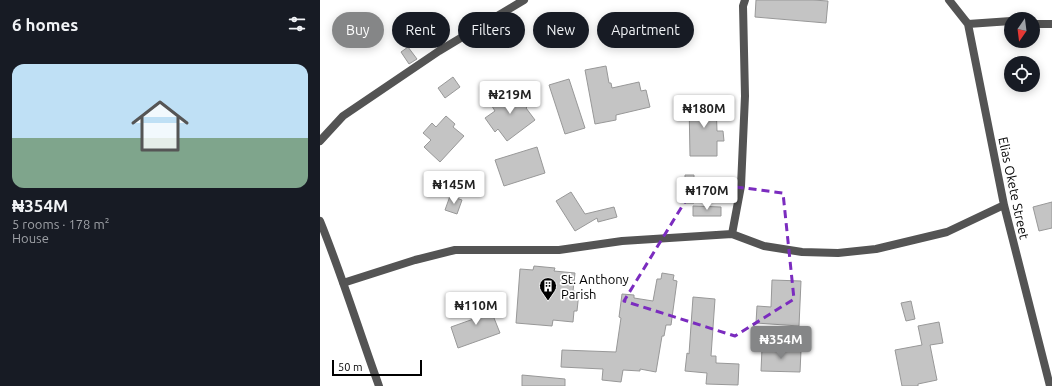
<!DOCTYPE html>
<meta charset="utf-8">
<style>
:root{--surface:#171b24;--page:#20242c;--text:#f1f3f6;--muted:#9ea1a6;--line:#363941;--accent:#858687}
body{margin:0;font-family:Ubuntu,sans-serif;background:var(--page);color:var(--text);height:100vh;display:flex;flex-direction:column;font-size:15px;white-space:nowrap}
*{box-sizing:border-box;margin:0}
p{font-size:13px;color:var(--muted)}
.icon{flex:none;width:22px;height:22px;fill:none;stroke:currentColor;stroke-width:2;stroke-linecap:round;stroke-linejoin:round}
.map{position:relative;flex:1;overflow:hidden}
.side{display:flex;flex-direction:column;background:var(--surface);width:320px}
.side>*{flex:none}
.guide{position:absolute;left:12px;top:12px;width:380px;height:36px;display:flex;gap:8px}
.needle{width:26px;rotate:194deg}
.controls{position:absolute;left:684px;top:12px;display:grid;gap:8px}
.controls a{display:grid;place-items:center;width:36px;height:36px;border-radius:50%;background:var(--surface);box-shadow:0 2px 10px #0003;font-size:20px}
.scale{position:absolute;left:12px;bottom:10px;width:90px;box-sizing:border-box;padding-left:4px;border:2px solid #000;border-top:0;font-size:11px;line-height:14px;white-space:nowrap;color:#000;-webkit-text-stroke:3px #fff;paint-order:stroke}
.price{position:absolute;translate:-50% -34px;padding:0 9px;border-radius:4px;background:#fff;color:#222;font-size:13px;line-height:26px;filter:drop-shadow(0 1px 2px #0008)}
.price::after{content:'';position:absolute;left:50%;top:24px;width:12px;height:9px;margin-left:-6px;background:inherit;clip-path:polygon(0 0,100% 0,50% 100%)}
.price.active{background:var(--accent);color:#fff}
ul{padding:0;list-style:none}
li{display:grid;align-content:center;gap:8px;height:212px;padding:0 12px}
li+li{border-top:1px solid var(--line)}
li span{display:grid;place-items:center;height:124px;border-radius:12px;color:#555}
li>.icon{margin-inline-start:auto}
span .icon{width:72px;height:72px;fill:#fffc;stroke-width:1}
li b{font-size:17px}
h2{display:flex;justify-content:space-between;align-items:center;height:48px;padding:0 12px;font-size:17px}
.tag{padding:0 14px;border-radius:18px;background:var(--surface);box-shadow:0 2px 10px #0003;font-size:14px;line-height:36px}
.tag.active{background:var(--accent);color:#fff}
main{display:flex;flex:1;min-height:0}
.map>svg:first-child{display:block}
</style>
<main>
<section class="side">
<h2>6 homes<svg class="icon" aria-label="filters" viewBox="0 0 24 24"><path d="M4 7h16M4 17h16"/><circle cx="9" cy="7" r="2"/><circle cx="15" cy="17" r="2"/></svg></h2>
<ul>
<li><span style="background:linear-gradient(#bfe0f5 60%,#7fa58c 0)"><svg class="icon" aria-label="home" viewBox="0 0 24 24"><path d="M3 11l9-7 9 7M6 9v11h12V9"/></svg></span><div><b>₦354M</b><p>5 rooms · 178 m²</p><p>House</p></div></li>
</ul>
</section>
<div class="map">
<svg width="732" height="386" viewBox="0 0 732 386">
<rect width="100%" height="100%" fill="#fff"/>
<path fill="#c4c4c4" stroke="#989898" d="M 436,0 L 493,0 L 508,1 L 506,23 L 435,17 Z
M 88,47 L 97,59 L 89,64 L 81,52 Z
M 286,66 L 289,83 L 291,83 L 292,88 L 319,82 L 321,91 L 326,90 L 330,107 L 296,115 L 296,120 L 275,124 L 265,70 Z
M 133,77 L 140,87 L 125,98 L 118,88 Z
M 249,79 L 265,128 L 245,134 L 229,85 Z
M 199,92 L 209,105 L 206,108 L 215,120 L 187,141 L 178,129 L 175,132 L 165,118 L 175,111 L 170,103 L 184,93 L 189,100 Z
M 369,102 L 396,102 L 397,131 L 403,131 L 404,141 L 397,141 L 397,156 L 370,156 Z
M 126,116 L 135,124 L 133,127 L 144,136 L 120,162 L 104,147 L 111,140 L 103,133 L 112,123 L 116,127 Z
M 217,147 L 225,173 L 184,186 L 175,160 Z
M 365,175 L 374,175 L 374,203 L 365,203 Z
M 251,192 L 265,214 L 294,207 L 297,217 L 278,222 L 277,218 L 255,231 L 236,201 Z
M 130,196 L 142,200 L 137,214 L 125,210 Z
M 732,202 L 732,228 L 719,231 L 713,207 Z
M 373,206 L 401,207 L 401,216 L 373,216 Z
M 214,266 L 235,268 L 234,271 L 255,273 L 253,291 L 259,292 L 257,311 L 254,311 L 253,322 L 233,320 L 232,326 L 196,323 L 200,269 L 213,270 Z
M 342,273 L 354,275 L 353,280 L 357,281 L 351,325 L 346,325 L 344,336 L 342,336 L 336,372 L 320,369 L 320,371 L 303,370 L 301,382 L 282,380 L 283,369 L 241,367 L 242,350 L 296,352 L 301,318 L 299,317 L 302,294 L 314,295 L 314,298 L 333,301 L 337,279 L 341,279 Z
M 452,280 L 481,281 L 479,326 L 436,323 L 437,306 L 451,307 Z
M 163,294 L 170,313 L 172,313 L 180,333 L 138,348 L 131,327 L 162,316 L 154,297 Z
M 373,297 L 395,299 L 391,356 L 396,356 L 396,363 L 419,364 L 418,385 L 386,384 L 387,373 L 365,371 L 367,353 L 369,354 Z
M 591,301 L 595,319 L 586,321 L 581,303 Z
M 619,322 L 623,343 L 610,345 L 617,380 L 598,384 L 598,386 L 582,386 L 575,350 L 602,345 L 598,326 Z
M 442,348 L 481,350 L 480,372 L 441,371 Z
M 202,375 L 245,379 L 245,386 L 202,386 Z"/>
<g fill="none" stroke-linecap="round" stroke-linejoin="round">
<path stroke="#545454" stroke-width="8" d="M 629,0 L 648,24 L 684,205 L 730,386
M 648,24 L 691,21
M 713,24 L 732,24
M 0,141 L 23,116 L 119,51 L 204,0
M 0,221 C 22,275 39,331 59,386
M 412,234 L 421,186 L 425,96 L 423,6 L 425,0
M 23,283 L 95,260 L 135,250 L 239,250 L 302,241 L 412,234 L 444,246 L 482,252 L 518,253 L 556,249 L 627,232 L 684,205"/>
</g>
<path fill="none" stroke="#7b2cbf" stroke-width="3" stroke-dasharray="8 5" stroke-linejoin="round" d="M 377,182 L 463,193 L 474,299 L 415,336 L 304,301 Z"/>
<defs>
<g id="building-pin" transform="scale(0.9)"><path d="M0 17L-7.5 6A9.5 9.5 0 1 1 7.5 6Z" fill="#000" stroke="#fff"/><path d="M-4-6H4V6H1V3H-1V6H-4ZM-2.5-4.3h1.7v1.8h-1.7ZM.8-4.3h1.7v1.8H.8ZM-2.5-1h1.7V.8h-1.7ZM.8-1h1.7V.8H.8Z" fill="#fff"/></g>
</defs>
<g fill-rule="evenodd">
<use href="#building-pin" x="228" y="286"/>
</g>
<g text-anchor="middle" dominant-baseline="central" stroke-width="3.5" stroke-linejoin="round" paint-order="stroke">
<g font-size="13" fill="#000" stroke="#fff">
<text transform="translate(694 188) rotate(78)">Elias Okete Street</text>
</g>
<g font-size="13" fill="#000" stroke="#fff" text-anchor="start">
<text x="241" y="279">St. Anthony<tspan x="241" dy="15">Parish</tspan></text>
</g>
</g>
</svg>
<div class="controls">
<a><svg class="needle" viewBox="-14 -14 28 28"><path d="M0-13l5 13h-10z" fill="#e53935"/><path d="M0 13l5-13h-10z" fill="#9ea1a6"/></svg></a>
<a><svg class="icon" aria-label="locate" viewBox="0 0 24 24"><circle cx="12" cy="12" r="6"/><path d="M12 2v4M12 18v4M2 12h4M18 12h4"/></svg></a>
</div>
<div class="scale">50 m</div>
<b class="price" style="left:190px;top:115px">₦219M</b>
<b class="price" style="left:384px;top:129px">₦180M</b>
<b class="price" style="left:134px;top:205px">₦145M</b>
<b class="price" style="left:387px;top:211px">₦170M</b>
<b class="price" style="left:156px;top:326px">₦110M</b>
<b class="price active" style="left:461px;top:360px">₦354M</b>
<div class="guide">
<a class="tag active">Buy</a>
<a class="tag">Rent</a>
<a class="tag">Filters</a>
<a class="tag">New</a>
<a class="tag">Apartment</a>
</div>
</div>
</main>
